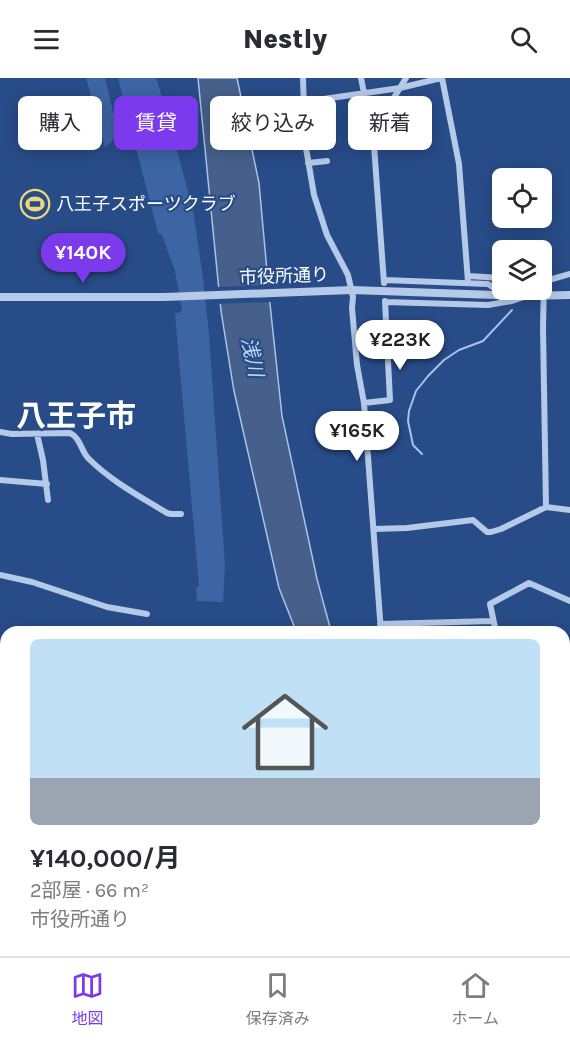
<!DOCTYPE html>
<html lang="ja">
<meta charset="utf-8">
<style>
:root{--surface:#fff;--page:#f7f7f7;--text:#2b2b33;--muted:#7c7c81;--line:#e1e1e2;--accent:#7c3aed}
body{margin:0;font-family:Karla,"Noto Sans JP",sans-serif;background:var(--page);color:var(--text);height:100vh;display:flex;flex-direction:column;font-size:22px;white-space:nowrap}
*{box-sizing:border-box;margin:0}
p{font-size:20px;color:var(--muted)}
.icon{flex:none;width:33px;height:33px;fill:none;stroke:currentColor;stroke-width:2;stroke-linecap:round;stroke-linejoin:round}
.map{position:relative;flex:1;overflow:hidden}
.sheet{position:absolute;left:0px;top:548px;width:570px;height:332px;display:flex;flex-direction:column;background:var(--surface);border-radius:18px 18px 0 0;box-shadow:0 3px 15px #0003}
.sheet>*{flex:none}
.top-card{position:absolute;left:18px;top:18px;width:534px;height:54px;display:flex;gap:12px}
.controls{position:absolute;left:492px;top:90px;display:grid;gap:12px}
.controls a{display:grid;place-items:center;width:60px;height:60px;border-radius:9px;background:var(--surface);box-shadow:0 3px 15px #0003;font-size:30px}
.price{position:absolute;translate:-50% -51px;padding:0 14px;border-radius:21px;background:#fff;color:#222;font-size:20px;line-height:39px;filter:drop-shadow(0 2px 3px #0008)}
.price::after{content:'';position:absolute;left:50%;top:36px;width:18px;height:14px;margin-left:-9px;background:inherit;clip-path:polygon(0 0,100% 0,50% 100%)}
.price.current{background:var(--accent);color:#fff}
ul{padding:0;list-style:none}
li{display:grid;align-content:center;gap:12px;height:318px;padding:0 30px}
li span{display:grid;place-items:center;height:186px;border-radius:9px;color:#555}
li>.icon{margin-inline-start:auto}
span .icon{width:108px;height:108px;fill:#fffc;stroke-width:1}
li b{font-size:26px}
.pill{padding:0 21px;border-radius:9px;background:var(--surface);box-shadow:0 3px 15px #0003;font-size:21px;line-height:54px}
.pill.current{background:var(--accent);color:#fff}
header{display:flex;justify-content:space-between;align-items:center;height:78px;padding:0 30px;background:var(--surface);font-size:27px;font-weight:800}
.tabs{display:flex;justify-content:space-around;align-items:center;height:84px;border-top:2px solid var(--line);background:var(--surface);font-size:16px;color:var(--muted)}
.tabs a{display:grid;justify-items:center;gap:3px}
.tabs .current{color:var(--accent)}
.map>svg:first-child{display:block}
</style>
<header><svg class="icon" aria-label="menu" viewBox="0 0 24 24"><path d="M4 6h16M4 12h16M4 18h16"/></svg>Nestly<svg class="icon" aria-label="search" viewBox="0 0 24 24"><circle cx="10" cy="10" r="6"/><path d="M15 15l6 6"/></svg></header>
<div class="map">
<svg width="570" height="878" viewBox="0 0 570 878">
<rect width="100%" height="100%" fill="#284c88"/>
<path fill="#3d65a4" d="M 86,0 L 105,0 L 117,50 L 112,64 L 105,69 Z
M 118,0 L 156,0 L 166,32 L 193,132 L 203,200 L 209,256 L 225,488 L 223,524 L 197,523 L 196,509 L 199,508 L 175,236 L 182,233 L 175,193 L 162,157 L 158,155 Z"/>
<path fill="#47608b" stroke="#a9c3e9" stroke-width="1.5" d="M 198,0 L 237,0 L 259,105 L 270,226 L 282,338 L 317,501 L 331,553 L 296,553 L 279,510 L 234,313 L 221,233 Z"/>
<path fill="#284c88" d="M 271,207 L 272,224 L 217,226 L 215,209 Z"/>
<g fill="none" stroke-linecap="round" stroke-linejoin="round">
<path stroke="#a9c3e9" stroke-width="2" d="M 422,376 L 413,367 L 408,343 L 409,333 L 416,313 L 428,298 L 444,282 L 459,272 L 483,263 L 512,232"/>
<path stroke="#b5c9e8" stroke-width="6" d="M 303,0 L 305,64 L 314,117 L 327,157 L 348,197 L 353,219 L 352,230 L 357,287 L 364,325 L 381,554
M 361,0 L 364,15
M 442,0 L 459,86 L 468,204
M 303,24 L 400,10 L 441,0
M 308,85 L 327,83
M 542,175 L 544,204 L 543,250 L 546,429
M 468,198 L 502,200
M 384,202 L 488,206 L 503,216
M 542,204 L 570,196
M 384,205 L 373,54 L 406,0
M 385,224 L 488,227 L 512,223 L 524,219
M 364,325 L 390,322 L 385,223
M 0,354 L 12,356 L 70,355 C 81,360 81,374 89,381 C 111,403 141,419 167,435 L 171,436 L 181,436
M 37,356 L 43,382 L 48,422
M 0,402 L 47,406
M 374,451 L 407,450 L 473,442 L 487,454 L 491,454 L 501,451 L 546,429 L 570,432
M 0,497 L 32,504 L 107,529 L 147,536
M 380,546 L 493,543
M 496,554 L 490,526 L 529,505 L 570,523
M 564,621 L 570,623
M 564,754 L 570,746
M 564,825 L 570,824
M 89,873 L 90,878
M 167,873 L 168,878
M 44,878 L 71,873
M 374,878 L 375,873
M 545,878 L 547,873"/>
<path stroke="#b5c9e8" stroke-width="8" d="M 0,219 L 165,219 L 352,212 L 527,218 L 570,217
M 564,670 L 570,672
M 0,806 L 6,836
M 13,873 L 14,878"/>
<path stroke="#f7f9fe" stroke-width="10" d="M 564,653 L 570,637
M 478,878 L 480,873"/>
</g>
<defs>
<g id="stadium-ring" transform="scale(1.5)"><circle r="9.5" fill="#284c88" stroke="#f0d67b" stroke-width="1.5"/><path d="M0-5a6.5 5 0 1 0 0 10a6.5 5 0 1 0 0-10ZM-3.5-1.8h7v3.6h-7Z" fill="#f0d67b"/></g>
</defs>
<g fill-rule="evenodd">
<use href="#stadium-ring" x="35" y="126"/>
</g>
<g text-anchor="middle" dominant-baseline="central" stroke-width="4.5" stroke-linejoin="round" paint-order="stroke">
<g font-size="18" fill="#fff" stroke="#284c88" text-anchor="start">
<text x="56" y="126">八王子スポーツクラブ</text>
</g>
<g font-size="18" fill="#fff" stroke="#284c88">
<text transform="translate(284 198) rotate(-2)">市役所通り</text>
</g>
<g font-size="20" font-style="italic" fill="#c0d3f0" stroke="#284c88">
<text transform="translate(252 279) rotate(78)">浅川</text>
</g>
<g font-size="30" font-weight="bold" fill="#fff" stroke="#284c88">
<text x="76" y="338">八王子市</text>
</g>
</g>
</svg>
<div class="controls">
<a><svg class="icon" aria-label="locate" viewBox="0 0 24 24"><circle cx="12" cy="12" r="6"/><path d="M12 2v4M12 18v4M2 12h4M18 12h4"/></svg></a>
<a><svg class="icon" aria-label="layers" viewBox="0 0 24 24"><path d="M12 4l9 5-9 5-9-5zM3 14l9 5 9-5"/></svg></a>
</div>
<b class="price current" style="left:83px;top:206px">¥140K</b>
<b class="price" style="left:400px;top:293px">¥223K</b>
<b class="price" style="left:357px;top:384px">¥165K</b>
<div class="top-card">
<a class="pill">購入</a>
<a class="pill current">賃貸</a>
<a class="pill">絞り込み</a>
<a class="pill">新着</a>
</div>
<section class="sheet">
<ul>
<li><span style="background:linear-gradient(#bfe0f5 75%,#9aa5b1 0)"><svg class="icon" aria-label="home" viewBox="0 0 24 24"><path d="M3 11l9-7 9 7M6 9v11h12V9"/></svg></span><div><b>¥140,000/月</b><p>2部屋 · 66 m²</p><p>市役所通り</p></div></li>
</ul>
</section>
</div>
<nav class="tabs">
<a class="current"><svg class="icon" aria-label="map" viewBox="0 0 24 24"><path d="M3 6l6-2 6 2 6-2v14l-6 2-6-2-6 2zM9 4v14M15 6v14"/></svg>地図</a>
<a><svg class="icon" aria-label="saved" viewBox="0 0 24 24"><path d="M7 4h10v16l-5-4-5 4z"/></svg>保存済み</a>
<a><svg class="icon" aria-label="home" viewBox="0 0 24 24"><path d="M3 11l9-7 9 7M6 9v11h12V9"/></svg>ホーム</a>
</nav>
